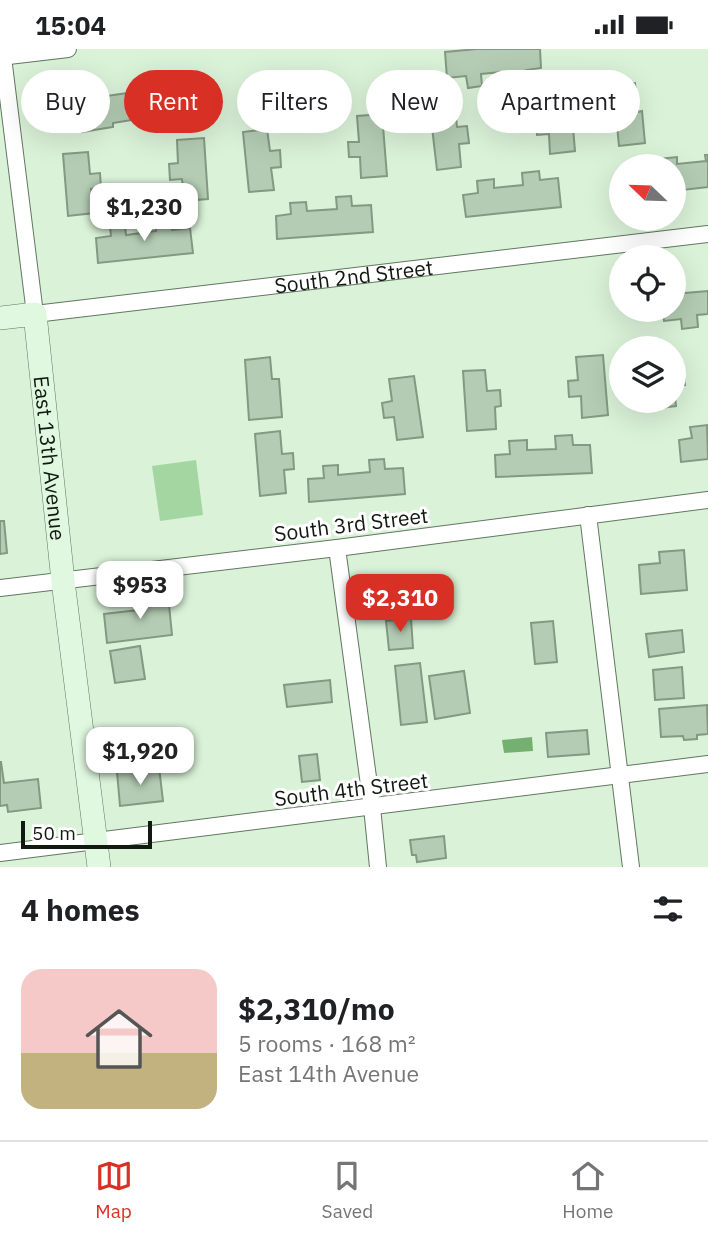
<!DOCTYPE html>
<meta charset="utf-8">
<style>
:root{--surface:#fff;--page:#f2f2f2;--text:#202124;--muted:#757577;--line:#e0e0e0;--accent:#d93025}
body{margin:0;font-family:"IBM Plex Sans",sans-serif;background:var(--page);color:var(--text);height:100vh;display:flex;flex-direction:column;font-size:26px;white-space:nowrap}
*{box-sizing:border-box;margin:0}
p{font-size:23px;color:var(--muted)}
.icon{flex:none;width:38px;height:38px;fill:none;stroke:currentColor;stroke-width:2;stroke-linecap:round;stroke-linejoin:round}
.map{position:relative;height:818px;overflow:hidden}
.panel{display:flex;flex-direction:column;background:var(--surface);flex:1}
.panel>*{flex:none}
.top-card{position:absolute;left:21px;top:21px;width:667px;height:63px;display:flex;gap:14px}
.needle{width:46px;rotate:293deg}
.buttons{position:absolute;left:609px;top:105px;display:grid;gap:14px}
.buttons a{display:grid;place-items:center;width:77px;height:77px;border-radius:50%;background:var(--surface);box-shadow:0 7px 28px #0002;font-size:35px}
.scale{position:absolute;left:21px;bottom:18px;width:131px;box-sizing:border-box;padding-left:7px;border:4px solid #111a11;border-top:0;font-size:19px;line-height:24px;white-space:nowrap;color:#111a11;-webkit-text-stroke:5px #fff;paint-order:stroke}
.price{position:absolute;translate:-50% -60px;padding:0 16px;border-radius:14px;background:#fff;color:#222;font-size:23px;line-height:46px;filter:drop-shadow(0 2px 4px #0008)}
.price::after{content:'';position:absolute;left:50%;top:42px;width:21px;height:16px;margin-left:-10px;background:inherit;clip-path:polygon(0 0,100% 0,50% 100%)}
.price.selected{background:var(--accent);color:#fff}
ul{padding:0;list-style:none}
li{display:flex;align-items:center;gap:21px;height:175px;padding:0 21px}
li span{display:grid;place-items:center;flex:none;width:196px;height:140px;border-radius:21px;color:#555}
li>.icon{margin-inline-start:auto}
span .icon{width:84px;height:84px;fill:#fffc;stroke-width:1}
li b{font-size:30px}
h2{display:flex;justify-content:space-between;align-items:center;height:84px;padding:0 21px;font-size:30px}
.tag{padding:0 24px;border-radius:32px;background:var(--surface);box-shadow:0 7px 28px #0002;font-size:24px;line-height:63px}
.tag.selected{background:var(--accent);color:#fff}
.status{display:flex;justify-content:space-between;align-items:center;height:49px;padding:0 35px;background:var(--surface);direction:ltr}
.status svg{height:19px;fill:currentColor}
.tabs{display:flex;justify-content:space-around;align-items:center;height:98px;border-top:2px solid var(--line);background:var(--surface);font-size:19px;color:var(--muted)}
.tabs a{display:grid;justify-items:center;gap:4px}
.tabs .selected{color:var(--accent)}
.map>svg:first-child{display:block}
</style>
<div class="status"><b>15:04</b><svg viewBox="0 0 49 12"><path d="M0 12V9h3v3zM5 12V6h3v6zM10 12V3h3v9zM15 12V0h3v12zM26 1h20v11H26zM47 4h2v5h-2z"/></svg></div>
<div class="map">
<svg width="708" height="818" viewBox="0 0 708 818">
<rect width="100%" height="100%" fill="#daf2d8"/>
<path fill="#a3d6a0" d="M 196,411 L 203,466 L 160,472 L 152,417 Z"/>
<path fill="#74b171" d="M 532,688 L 533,702 L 504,704 L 502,691 Z"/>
<path fill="#b4ccb3" stroke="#839981" stroke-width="2" d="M 477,0 L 540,0 L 541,19 L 526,21 L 527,29 L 513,30 L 513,22 L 481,25 L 482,37 L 468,39 L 466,27 L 447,29 L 445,3 Z
M 635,34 L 638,63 L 642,62 L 645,94 L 619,97 L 613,36 Z
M 170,38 L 174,62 L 159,64 L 160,75 L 145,77 L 144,69 L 113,74 L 113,78 L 82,83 L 78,51 Z
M 570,43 L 575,102 L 550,105 L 549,85 L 537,86 L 536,69 L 547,68 L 545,45 Z
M 455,58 L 457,78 L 467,77 L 469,94 L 459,95 L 461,118 L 437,121 L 430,61 Z
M 382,65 L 387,127 L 361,129 L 360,108 L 349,108 L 348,93 L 359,93 L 357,67 Z
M 267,80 L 270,102 L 280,101 L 281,118 L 271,119 L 274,141 L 249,143 L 243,83 Z
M 204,89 L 208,150 L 184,152 L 182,130 L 170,131 L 169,115 L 178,114 L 177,91 Z
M 88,103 L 90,125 L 100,124 L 101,139 L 91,140 L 94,164 L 68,167 L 63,105 Z
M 705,106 L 708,106 L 708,138 L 674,142 L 674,117 L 660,117 L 659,110 L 677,108 L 677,115 L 706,112 Z
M 539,122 L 540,131 L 558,129 L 561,158 L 466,168 L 463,146 L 478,144 L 477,132 L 494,130 L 494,139 L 523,136 L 522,124 Z
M 351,147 L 352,157 L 371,156 L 373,183 L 277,190 L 276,167 L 291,165 L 290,154 L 306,153 L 307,162 L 337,160 L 336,148 Z
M 171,168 L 172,181 L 190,179 L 193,204 L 98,214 L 96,189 L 111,187 L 110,178 L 125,176 L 126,186 L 156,182 L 155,170 Z
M 708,242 L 708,265 L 697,266 L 698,278 L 682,280 L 681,270 L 664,272 L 662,261 L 674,261 L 674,245 Z
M 603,306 L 608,366 L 582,369 L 581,347 L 569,348 L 568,332 L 578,331 L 576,308 Z
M 270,308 L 272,330 L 279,330 L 282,368 L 249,371 L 245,311 Z
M 683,319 L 685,336 L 674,337 L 676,357 L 651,360 L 650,352 L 674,352 L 674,320 Z
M 485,321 L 487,342 L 500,341 L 501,357 L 495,358 L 496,380 L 467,382 L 463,322 Z
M 414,327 L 423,388 L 397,391 L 394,368 L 384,369 L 382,354 L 392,352 L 389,330 Z
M 707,376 L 708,410 L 681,413 L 679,391 L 692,389 L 690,378 Z
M 280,382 L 282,405 L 293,404 L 294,420 L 284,421 L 286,444 L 260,447 L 255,385 Z
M 572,386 L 573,396 L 590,396 L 592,424 L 496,428 L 495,406 L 510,405 L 509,392 L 527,391 L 527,401 L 556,400 L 555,387 Z
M 384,410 L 385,420 L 403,419 L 405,445 L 309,453 L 308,430 L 324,429 L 323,417 L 338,416 L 338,426 L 370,423 L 369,411 Z
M 0,472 L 4,472 L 7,504 L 0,505 Z
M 684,501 L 687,541 L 641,545 L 639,516 L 660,514 L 659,503 Z
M 421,535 L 424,560 L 382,564 L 380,539 Z
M 168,546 L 172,586 L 107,594 L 104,565 L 139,561 L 137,549 Z
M 411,570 L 413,599 L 389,601 L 386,572 Z
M 553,572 L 557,613 L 535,615 L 531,574 Z
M 682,581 L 684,603 L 649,608 L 646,585 Z
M 140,597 L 145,630 L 115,634 L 110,602 Z
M 420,614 L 427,673 L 401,676 L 395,617 Z
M 682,618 L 684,649 L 655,651 L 653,621 Z
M 464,622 L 470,664 L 435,670 L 429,627 Z
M 330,631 L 332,653 L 287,658 L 284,636 Z
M 707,656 L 708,685 L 697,686 L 697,690 L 684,691 L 683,687 L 661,688 L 659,660 Z
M 587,681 L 589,705 L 548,708 L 546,684 Z
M 317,705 L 320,731 L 302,733 L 299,707 Z
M 0,713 L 1,713 L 4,734 L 38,730 L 41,759 L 8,763 L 7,756 L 0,757 Z
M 159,718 L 163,752 L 120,757 L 117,723 Z
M 444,787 L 446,809 L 417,813 L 416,806 L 412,806 L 410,791 Z"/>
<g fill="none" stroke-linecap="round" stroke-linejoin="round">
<g stroke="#617760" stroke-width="18">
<g id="street">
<path id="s1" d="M 2,0 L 35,265 L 708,185"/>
<path d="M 0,8 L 68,0"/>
<path d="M 588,466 L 631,818"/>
<path d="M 337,499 L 372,758 L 378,818"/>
<path d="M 0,539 L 337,499 L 708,451"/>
<path d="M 0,804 L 708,715"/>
</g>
</g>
<g stroke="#617760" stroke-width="24">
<g id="secondary">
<path id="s2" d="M 0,269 L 35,265 L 63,532 L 99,818"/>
</g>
</g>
<use href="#street" stroke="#fff" stroke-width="16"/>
<use href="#secondary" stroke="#e0f8df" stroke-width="23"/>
</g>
<g text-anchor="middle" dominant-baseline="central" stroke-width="6" stroke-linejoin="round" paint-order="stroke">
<g font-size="21" fill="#111a11" stroke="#fff">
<text stroke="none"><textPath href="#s1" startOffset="588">South 2nd Street</textPath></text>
<text stroke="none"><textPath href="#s2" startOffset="180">East 13th Avenue</textPath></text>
<text transform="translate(351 475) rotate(-7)">South 3rd Street</text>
<text transform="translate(351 740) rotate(-7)">South 4th Street</text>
</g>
</g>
</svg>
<div class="buttons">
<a><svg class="needle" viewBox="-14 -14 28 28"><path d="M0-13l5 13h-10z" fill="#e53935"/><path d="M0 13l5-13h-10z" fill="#757577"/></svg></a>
<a><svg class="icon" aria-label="locate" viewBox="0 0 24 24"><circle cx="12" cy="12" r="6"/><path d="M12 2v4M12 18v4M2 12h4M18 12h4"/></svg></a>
<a><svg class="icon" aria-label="layers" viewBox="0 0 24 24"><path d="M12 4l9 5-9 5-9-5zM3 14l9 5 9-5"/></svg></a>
</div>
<div class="scale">50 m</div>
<b class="price" style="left:144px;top:194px">$1,230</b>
<b class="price" style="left:140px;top:572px">$953</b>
<b class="price selected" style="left:400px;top:585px">$2,310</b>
<b class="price" style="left:140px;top:738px">$1,920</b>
<div class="top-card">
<a class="tag">Buy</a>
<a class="tag selected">Rent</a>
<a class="tag">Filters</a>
<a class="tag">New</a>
<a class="tag">Apartment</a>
</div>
</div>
<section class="panel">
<h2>4 homes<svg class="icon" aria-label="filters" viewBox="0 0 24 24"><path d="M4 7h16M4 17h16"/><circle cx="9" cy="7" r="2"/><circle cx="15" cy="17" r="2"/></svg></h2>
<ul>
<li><span style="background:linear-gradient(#f6c9c9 60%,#c2b280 0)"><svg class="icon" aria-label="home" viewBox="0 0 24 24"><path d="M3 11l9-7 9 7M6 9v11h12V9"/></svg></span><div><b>$2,310/mo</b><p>5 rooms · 168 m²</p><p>East 14th Avenue</p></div></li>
</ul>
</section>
<nav class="tabs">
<a class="selected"><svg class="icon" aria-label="map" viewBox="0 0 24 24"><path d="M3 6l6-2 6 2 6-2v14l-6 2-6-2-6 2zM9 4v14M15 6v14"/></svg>Map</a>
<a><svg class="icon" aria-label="saved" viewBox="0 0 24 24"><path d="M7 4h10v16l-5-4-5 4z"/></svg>Saved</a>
<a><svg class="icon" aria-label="home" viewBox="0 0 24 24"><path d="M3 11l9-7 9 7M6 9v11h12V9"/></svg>Home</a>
</nav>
